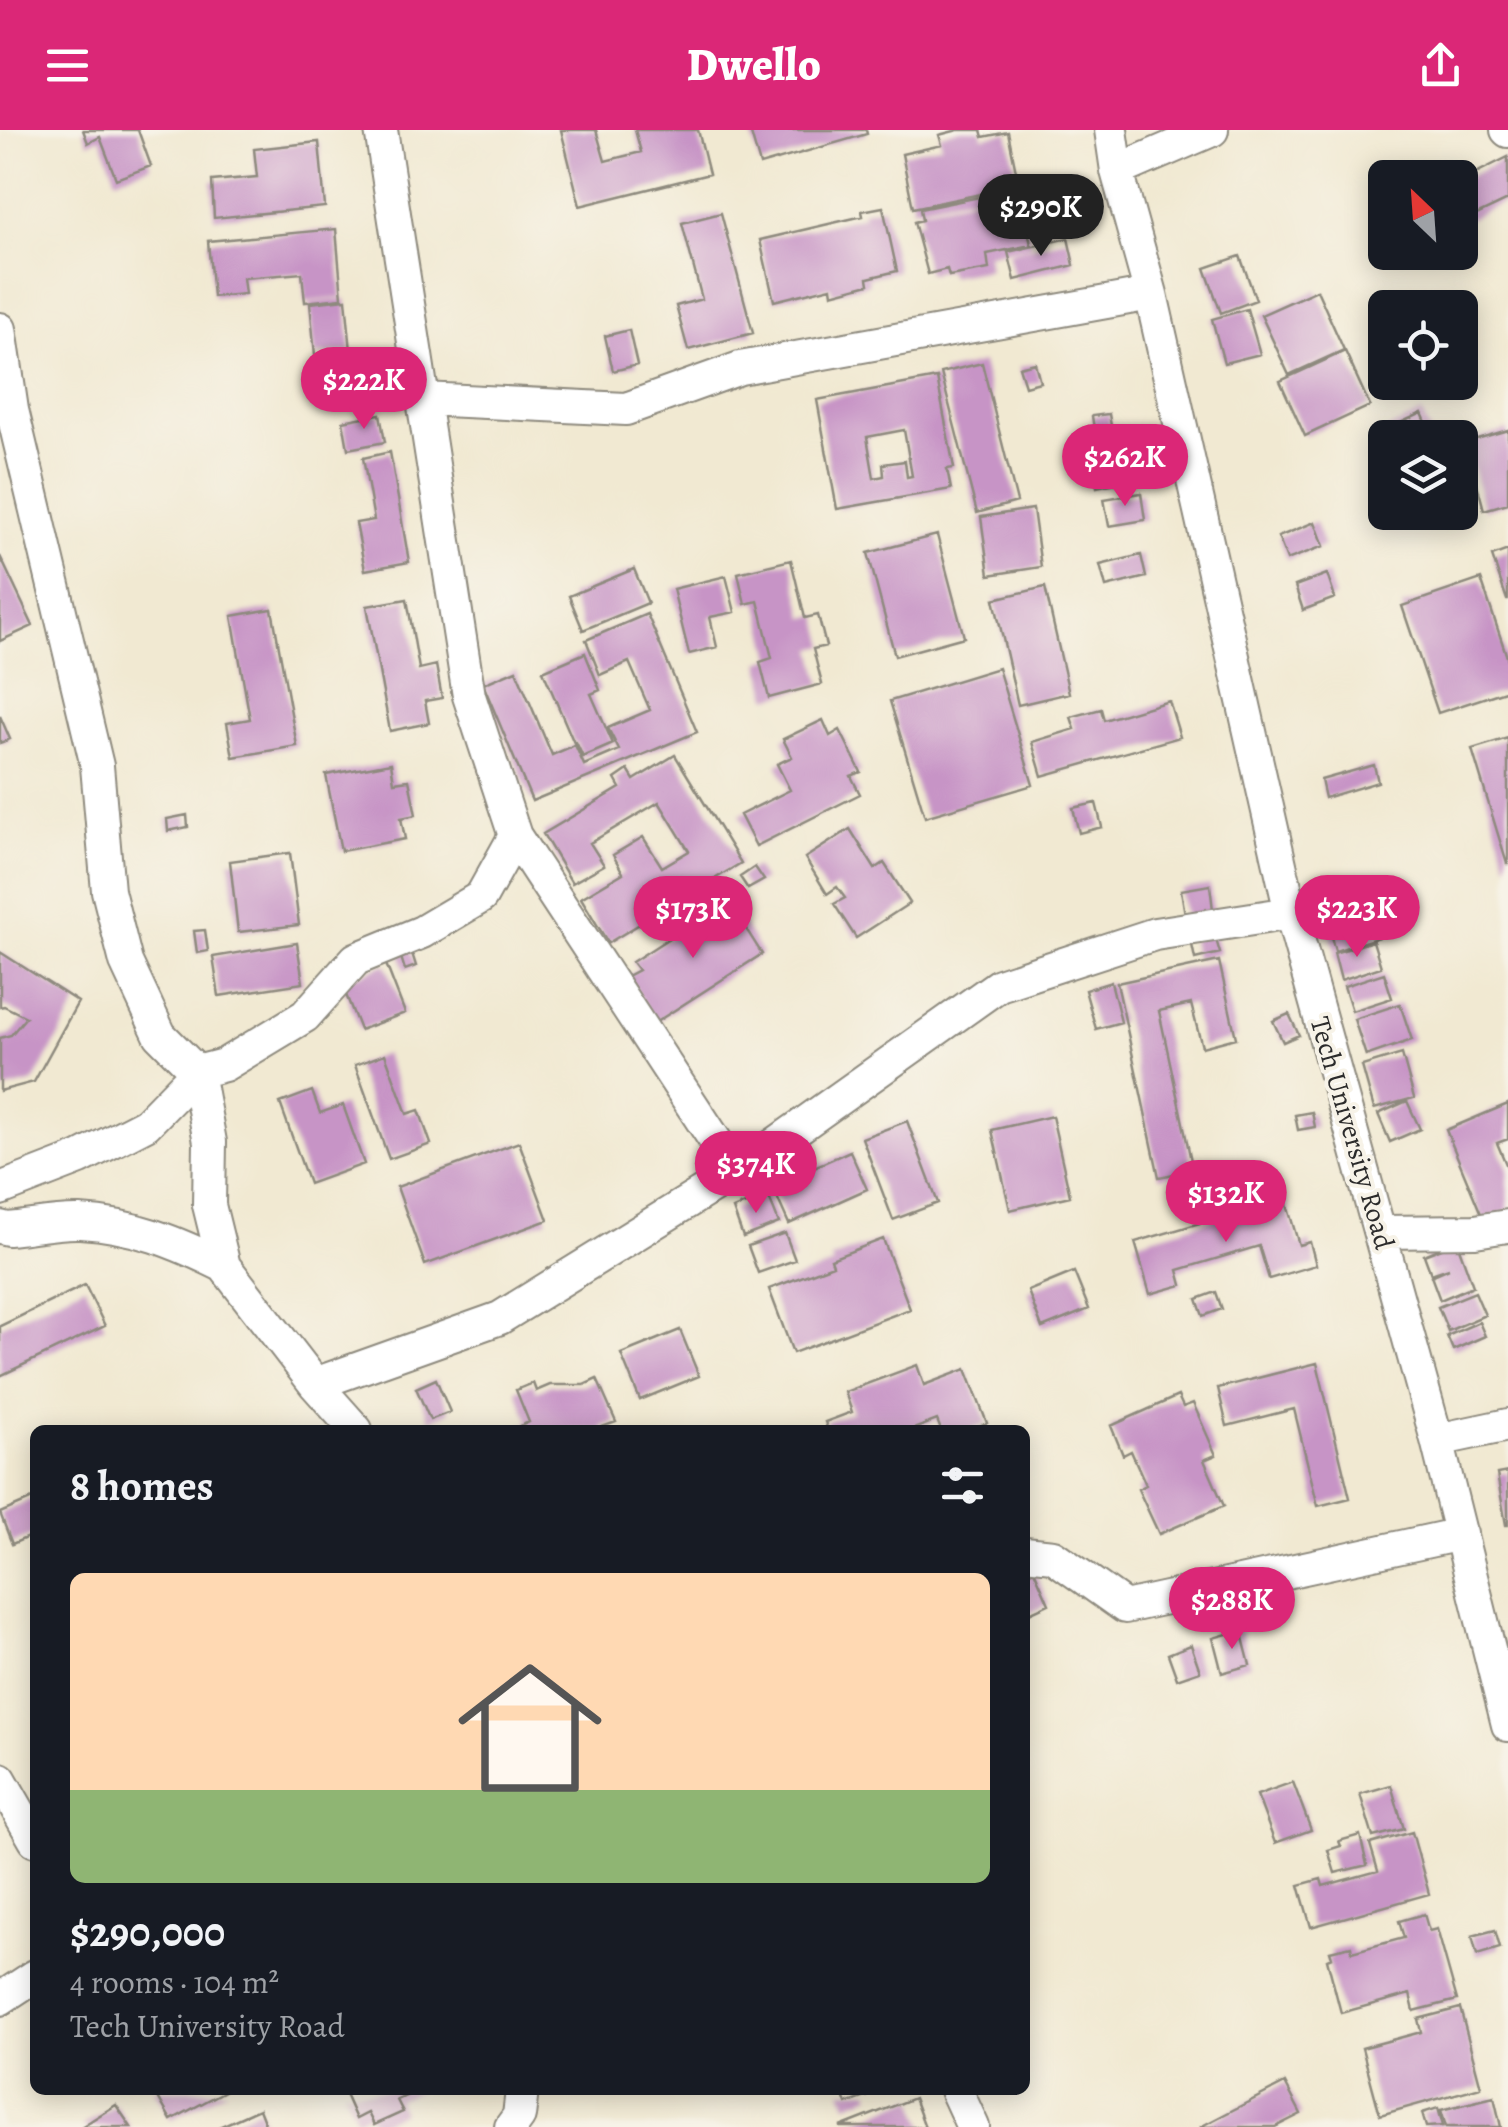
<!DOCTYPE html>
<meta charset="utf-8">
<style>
:root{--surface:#171b24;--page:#20242c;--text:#f1f3f6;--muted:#9ea1a6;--accent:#db2777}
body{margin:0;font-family:Alegreya,serif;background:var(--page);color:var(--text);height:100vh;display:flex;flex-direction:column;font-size:38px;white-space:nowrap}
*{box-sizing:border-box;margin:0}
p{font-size:32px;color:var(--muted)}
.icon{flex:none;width:55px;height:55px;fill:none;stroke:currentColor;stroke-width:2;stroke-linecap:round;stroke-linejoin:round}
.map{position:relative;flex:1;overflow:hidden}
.sheet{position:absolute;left:30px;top:1295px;width:1000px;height:670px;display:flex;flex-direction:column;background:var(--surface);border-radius:15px;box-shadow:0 5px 25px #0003}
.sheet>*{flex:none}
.needle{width:65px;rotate:335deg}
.fabs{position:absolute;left:1368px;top:30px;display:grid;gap:20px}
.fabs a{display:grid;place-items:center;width:110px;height:110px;border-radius:15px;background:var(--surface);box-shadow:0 5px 25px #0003;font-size:50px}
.price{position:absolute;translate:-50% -85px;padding:0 22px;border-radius:35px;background:var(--accent);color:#fff;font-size:32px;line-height:65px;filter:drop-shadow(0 2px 5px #0008)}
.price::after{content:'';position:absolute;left:50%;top:60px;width:30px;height:22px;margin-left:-15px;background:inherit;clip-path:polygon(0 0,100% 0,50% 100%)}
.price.active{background:#222;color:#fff}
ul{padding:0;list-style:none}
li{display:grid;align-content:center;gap:20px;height:530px;padding:0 40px}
li span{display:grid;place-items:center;height:310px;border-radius:15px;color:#555}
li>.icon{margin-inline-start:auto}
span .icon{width:180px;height:180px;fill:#fffc;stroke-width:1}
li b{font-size:42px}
h2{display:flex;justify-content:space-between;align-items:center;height:120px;padding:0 40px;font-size:42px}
header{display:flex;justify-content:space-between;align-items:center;height:130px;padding:0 40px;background:var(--accent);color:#fff;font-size:45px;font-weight:800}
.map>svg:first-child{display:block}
</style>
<header><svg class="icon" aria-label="menu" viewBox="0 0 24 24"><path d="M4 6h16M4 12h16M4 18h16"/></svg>Dwello<svg class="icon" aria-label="share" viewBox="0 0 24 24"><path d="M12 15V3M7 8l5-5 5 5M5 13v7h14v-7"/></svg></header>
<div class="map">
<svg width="1508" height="1997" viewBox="0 0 1508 1997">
<rect width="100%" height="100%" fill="#f7f3e8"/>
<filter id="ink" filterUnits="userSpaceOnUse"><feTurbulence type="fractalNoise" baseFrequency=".01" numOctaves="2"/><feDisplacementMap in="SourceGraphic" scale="20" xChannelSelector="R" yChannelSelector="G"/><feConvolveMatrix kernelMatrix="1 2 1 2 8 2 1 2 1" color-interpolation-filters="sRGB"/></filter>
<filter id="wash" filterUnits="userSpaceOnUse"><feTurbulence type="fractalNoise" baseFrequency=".0048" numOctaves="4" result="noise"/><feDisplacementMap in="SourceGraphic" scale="40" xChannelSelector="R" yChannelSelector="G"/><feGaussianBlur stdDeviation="2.25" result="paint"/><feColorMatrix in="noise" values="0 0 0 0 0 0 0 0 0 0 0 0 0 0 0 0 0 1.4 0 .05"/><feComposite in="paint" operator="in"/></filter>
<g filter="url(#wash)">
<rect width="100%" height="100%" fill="#f1e9d2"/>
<g id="blocks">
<path fill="#c794c6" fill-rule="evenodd" d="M 83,0 L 138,0 L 151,36 L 116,49 L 100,7 L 88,13 Z
M 561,0 L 596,0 L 605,31 L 641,22 L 635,0 L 698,0 L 709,44 L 580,76 Z
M 750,0 L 866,0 L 867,4 L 760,35 Z
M 958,0 L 981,0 L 983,7 L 1008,2 L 1019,56 L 913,78 L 902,24 L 942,15 L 939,5 Z
M 319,12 L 325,77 L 214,88 L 212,51 L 257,47 L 254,19 Z
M 1508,27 L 1508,70 L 1466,90 L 1460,78 L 1460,51 Z
M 1057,50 L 1067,93 L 1032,101 L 1022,58 Z
M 1019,59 L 1031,115 L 987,124 L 989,139 L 949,146 L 947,139 L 928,144 L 914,92 L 922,90 L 920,79 Z
M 883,77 L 897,141 L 868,148 L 869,154 L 832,164 L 831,157 L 774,171 L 760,110 L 863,86 L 862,81 Z
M 721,83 L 753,203 L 688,220 L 676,176 L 702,169 L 682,93 Z
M 336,99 L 342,168 L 305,172 L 302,143 L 243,148 L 245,164 L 213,167 L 208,111 Z
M 1068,108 L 1074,135 L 1015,150 L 1008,122 Z
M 1240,126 L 1256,170 L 1221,183 L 1205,138 Z
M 1317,160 L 1344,220 L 1289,245 L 1261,185 Z
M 346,169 L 351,221 L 315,225 L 310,173 Z
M 1247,179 L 1260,224 L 1224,233 L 1212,189 Z
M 629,200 L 637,235 L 613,241 L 605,206 Z
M 1345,221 L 1370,276 L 1305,306 L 1280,251 Z
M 982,233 L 1017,372 L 977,383 L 941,243 Z
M 1035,233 L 1040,252 L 1025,256 L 1019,237 Z
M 937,248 L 954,338 L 947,339 L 951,359 L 837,379 L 817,270 ZM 904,300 L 912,346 L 907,347 L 905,331 L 883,334 L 884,346 L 874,348 L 867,307 Z
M 1422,283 L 1433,308 L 1388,308 L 1385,300 Z
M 380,284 L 385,312 L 348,319 L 343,291 Z
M 1109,284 L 1112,302 L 1095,305 L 1092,286 Z
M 1508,300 L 1508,373 L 1484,380 L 1466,312 Z
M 390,322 L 409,432 L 365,440 L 356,393 L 374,390 L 363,328 Z
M 1117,334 L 1121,352 L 1097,357 L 1093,340 Z
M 1141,363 L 1145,390 L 1109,396 L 1104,369 Z
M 1033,379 L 1041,437 L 989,445 L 981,387 Z
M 1315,392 L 1324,416 L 1287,430 L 1278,407 Z
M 937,405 L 964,507 L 895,526 L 868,423 Z
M 1508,420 L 1508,470 L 1507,470 L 1492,426 Z
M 1141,425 L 1146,447 L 1106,457 L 1100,435 Z
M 0,426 L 33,496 L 0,511 Z
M 791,430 L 805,488 L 818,485 L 826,516 L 813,519 L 822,554 L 769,568 L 760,532 L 772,528 L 758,471 L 745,474 L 738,443 Z
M 634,439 L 648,473 L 583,500 L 569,466 Z
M 1327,444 L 1335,468 L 1303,480 L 1295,456 Z
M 726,446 L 735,482 L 710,487 L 717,517 L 689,524 L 673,459 Z
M 1481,449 L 1508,530 L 1508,560 L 1438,583 L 1402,476 Z
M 1045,457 L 1069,563 L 1018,575 L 994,469 Z
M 407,469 L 419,539 L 436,535 L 442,568 L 425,571 L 429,593 L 390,601 L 367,476 Z
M 272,479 L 297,616 L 233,627 L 227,593 L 250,589 L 232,486 Z
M 647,484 L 697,602 L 532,671 L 483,554 L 516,540 L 552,625 L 575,615 L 584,635 L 619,620 L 608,598 L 650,580 L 629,532 L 600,545 L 586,510 Z
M 585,523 L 600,560 L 591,564 L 613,614 L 583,627 L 576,612 L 574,613 L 543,541 Z
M 998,538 L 1033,655 L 925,687 L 890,571 Z
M 1169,571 L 1180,607 L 1042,646 L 1032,612 L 1075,599 L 1071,587 L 1101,579 L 1104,590 Z
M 0,586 L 10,609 L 0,613 Z
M 823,590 L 830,606 L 840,600 L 861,642 L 851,646 L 860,664 L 756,716 L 740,685 L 790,660 L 777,634 L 792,627 L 783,609 Z
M 1508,608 L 1508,734 L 1507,734 L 1472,619 Z
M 675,625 L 741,733 L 608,813 L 581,768 L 623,743 L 613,725 L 643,707 L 662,737 L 689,721 L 659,672 L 590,713 L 604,735 L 572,753 L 543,704 L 620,658 L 615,649 L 628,640 L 634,650 Z
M 391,633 L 394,652 L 409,650 L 416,685 L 401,688 L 405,709 L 341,721 L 326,645 Z
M 1374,635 L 1378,652 L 1325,668 L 1321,650 Z
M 1096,673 L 1102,697 L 1079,703 L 1073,678 Z
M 187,685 L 188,697 L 168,701 L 167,689 Z
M 850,699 L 875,739 L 884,733 L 910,773 L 856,808 L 834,774 L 845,768 L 837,757 L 827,764 L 805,728 Z
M 290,723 L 299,795 L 238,802 L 230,731 Z
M 755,737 L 764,750 L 748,759 L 740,747 Z
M 1210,755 L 1214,788 L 1186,791 L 1181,760 Z
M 1372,767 L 1383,806 L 1335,821 L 1324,782 Z
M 728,770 L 762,824 L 656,892 L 627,846 L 638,840 L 632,832 Z
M 205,800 L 208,821 L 197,823 L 194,801 Z
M 1214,803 L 1220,823 L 1195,829 L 1191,810 Z
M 1373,811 L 1381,837 L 1341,850 L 1334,823 Z
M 297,813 L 303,853 L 219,866 L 213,827 Z
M 411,820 L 416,836 L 405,840 L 400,824 Z
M 0,822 L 78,872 L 34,952 L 0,961 L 0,908 L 11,905 L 26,887 L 4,876 L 0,877 Z
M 1219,831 L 1236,908 L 1202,917 L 1191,874 L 1159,881 L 1193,1040 L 1159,1047 L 1117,853 Z
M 386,834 L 405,883 L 360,900 L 341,852 Z
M 1384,843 L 1392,868 L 1352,881 L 1344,856 Z
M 1111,852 L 1121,892 L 1096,899 L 1085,860 Z
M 1400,874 L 1412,910 L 1366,926 L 1354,889 Z
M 1289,884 L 1299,905 L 1283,912 L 1273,891 Z
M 385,924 L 407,984 L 419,980 L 431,1014 L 389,1029 L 355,935 Z
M 1402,924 L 1414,968 L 1374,979 L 1362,936 Z
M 312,961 L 320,983 L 343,975 L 364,1034 L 309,1054 L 280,973 Z
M 1407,971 L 1420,999 L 1390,1012 L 1378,984 Z
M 1508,974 L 1508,1009 L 1497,1013 L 1508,1039 L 1508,1081 L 1484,1091 L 1446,1000 Z
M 1312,982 L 1315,997 L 1298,1000 L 1295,985 Z
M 1052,986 L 1070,1066 L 1010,1080 L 992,1000 Z
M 907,991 L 938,1073 L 893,1090 L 862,1008 Z
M 519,1012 L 548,1090 L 425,1135 L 397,1057 Z
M 850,1021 L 867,1059 L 789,1094 L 772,1056 Z
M 768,1065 L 779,1093 L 743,1107 L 733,1079 Z
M 1285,1068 L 1299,1115 L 1310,1112 L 1316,1135 L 1269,1149 L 1259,1116 L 1178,1140 L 1182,1155 L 1150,1164 L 1135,1112 Z
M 785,1103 L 795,1130 L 758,1143 L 748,1116 Z
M 883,1109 L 910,1179 L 793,1223 L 769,1159 L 833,1135 L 831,1129 Z
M 1457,1112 L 1473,1156 L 1440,1170 L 1431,1146 L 1449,1138 L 1431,1144 L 1424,1125 Z
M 1074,1142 L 1089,1179 L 1042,1198 L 1028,1161 Z
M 85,1155 L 105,1196 L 0,1246 L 0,1196 Z
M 1216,1162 L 1222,1179 L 1203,1186 L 1197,1169 Z
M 1475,1162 L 1485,1185 L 1448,1201 L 1438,1177 Z
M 1479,1192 L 1485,1206 L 1453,1220 L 1447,1206 Z
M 680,1200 L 699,1246 L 640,1270 L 621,1224 Z
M 1317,1233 L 1350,1368 L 1318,1376 L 1294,1279 L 1227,1296 L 1218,1258 Z
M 917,1235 L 924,1255 L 966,1239 L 987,1293 L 968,1300 L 941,1300 L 937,1290 L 911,1300 L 828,1300 L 825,1292 L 852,1282 L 845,1262 Z
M 436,1249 L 450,1282 L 430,1290 L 416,1258 Z
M 597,1249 L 616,1292 L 602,1297 L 604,1300 L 512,1300 L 529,1292 L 516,1260 L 533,1253 L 536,1261 L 550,1255 L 584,1255 Z
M 1178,1266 L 1183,1277 L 1193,1273 L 1216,1325 L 1204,1330 L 1224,1376 L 1159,1404 L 1138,1359 L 1146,1355 L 1131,1321 L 1123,1325 L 1111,1296 Z
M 1508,1342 L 1508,1395 L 1506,1395 L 1497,1344 Z
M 35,1368 L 35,1404 L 12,1414 L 0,1383 Z
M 1034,1440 L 1049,1474 L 1025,1485 L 1025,1444 Z
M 1241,1500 L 1250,1535 L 1222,1543 L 1213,1508 Z
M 1191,1515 L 1200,1541 L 1177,1549 L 1168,1524 Z
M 1293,1652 L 1311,1700 L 1275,1713 L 1257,1665 Z
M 1391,1655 L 1404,1699 L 1373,1707 L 1360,1664 Z
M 1412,1702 L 1429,1764 L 1311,1797 L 1299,1755 L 1321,1749 L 1323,1756 L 1378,1741 L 1370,1714 Z
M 1360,1705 L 1367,1735 L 1335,1743 L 1328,1720 L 1341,1716 L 1339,1711 Z
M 1424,1784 L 1429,1801 L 1437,1799 L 1457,1870 L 1414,1881 L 1410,1864 L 1341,1883 L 1327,1829 L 1332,1827 L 1330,1821 L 1351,1816 L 1352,1822 L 1404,1808 L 1399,1791 Z
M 1495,1800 L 1500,1818 L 1477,1825 L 1472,1806 Z
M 1460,1878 L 1481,1957 L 1380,1985 L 1362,1918 L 1421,1902 L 1418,1889 Z
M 1285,1953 L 1301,1984 L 1275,1997 L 1200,1997 Z
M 154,1960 L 227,1960 L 171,1990 Z
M 343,1960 L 419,1960 L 397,1970 L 403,1982 L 374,1995 L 368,1983 L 356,1989 Z
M 842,1960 L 869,1960 L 871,1965 L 847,1974 Z
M 1494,1967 L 1501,1997 L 1446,1997 L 1441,1980 Z
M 914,1968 L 925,1997 L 840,1997 Z
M 116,1975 L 131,1997 L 81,1997 Z
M 1438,1978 L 1443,1996 L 1426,1997 L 1422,1983 Z
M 259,1979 L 266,1997 L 219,1997 Z"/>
</g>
</g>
<g filter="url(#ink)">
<use href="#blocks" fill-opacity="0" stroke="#8e8a7e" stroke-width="2.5"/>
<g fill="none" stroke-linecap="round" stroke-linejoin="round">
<g stroke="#8e8a7e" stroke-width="36">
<path id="minor" d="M 381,0 L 469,566 L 515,706 L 736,1042
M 1111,0 L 1117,41 L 1151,164 L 1291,783 L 1437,1310 L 1508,1595
M 1507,0 L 1508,1
M 1117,41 L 1212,0
M 0,199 L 12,280 L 97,636 L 108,761 L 126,832 L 160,905 L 197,942 L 210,1012 L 209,1075 L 224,1136 L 315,1254 L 356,1300
M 423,269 L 626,279 L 740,238 L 1151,164
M 0,1059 L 80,1028 L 146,994 L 197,942 L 224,935 L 305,886 L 356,829 L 422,802 L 481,767 L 515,706
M 0,1097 L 8,1099 C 31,1097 57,1091 80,1092 C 134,1095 176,1112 224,1136
M 1380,1102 L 1475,1101 L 1508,1096
M 315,1254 L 500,1188 L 736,1042 L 999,855 L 1155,804 L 1291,783
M 1437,1310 L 1508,1295
M 1025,1423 L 1053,1426 L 1125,1477 L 1461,1404
M 0,1649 L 35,1710
M 0,1869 L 35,1846
M 956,1960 L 973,1997
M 511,1997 L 519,1986 L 522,1960"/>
</g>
<use href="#minor" stroke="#fff" stroke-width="32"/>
</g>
</g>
<g text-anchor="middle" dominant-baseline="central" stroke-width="8" stroke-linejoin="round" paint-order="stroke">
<g font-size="28" fill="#2b2b2b" stroke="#f7f3e8">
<text transform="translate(1352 1003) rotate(74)">Tech University Road</text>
</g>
</g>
</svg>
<div class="fabs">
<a><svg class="needle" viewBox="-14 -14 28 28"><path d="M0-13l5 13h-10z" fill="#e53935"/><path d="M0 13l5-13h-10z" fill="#9ea1a6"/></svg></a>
<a><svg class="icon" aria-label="locate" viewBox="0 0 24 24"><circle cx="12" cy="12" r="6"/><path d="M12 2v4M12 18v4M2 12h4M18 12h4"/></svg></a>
<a><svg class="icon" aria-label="layers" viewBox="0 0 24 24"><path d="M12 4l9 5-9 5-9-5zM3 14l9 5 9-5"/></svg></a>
</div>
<b class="price active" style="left:1041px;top:129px">$290K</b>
<b class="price" style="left:364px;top:302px">$222K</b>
<b class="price" style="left:1125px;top:379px">$262K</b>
<b class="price" style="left:1357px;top:830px">$223K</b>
<b class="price" style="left:693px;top:831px">$173K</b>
<b class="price" style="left:756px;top:1086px">$374K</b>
<b class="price" style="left:1226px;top:1115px">$132K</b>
<b class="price" style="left:1232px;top:1522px">$288K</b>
<section class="sheet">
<h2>8 homes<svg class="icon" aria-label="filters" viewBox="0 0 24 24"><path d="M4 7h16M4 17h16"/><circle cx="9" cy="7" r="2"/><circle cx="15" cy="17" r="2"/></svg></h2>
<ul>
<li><span style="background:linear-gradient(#ffd9b3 70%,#8fb573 0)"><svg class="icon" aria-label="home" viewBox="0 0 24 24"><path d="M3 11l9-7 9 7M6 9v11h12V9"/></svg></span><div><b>$290,000</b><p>4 rooms · 104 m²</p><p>Tech University Road</p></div></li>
</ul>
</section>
</div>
